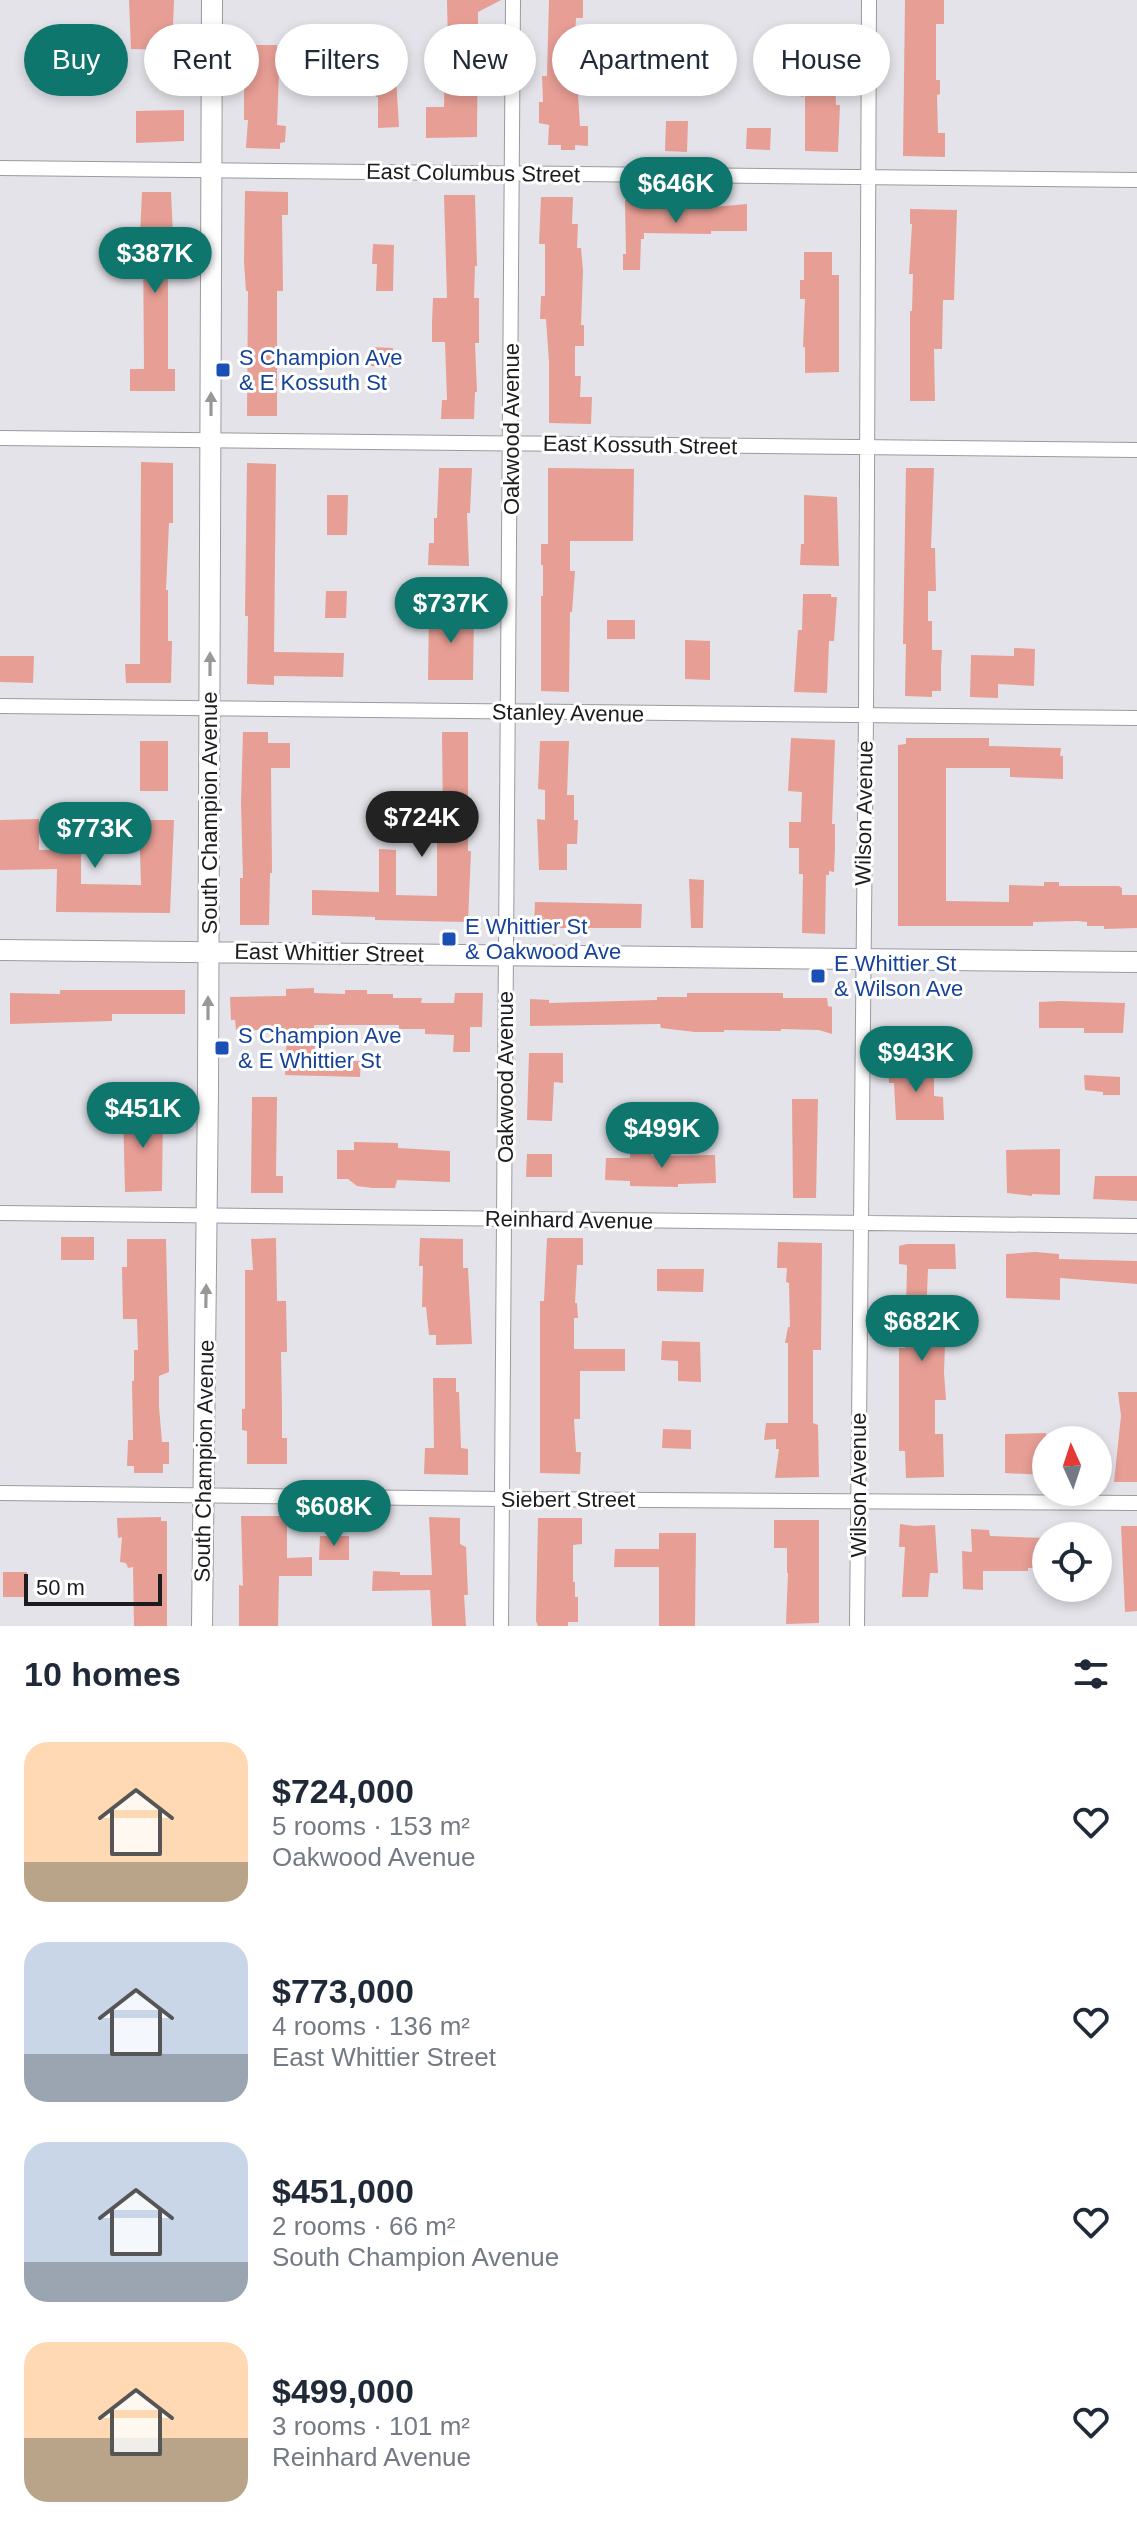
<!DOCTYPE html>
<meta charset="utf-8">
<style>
:root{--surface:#fff;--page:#f6f6f7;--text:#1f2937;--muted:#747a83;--accent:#0f766e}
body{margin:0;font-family:Arial,sans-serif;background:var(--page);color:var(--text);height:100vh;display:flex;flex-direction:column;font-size:30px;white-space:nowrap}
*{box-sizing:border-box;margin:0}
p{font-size:26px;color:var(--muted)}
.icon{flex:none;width:44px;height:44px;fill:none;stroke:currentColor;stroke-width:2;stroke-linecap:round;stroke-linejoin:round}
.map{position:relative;height:1626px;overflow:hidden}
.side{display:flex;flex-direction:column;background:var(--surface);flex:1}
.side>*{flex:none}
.hud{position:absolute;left:24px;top:24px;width:1090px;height:72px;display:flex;gap:16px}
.needle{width:52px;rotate:357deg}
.buttons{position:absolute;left:1032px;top:1426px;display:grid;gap:16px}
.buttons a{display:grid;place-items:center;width:80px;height:80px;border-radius:50%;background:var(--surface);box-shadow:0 4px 12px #0003;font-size:40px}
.scale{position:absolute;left:24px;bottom:20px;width:138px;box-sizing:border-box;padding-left:8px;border:4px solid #1c1b1d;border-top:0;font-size:22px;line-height:28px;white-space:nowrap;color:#1c1b1d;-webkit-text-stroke:6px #fff;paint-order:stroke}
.price{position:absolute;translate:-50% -68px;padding:0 18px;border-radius:28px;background:var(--accent);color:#fff;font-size:26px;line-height:52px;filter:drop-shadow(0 2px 4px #0008)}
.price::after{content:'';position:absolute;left:50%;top:48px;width:24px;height:18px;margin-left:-12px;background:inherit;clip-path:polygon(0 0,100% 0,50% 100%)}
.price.current{background:#222;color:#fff}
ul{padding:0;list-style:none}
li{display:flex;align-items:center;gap:24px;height:200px;padding:0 24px}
li span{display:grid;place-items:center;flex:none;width:224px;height:160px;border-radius:24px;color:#555}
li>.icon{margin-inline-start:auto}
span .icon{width:96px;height:96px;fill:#fffc;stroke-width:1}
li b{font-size:34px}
h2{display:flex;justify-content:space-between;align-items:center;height:96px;padding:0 24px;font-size:34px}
.pill{padding:0 28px;border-radius:36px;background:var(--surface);box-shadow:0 4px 12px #0003;font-size:28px;line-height:72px}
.pill.current{background:var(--accent);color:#fff}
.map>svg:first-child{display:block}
</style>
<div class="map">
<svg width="1137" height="1626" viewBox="0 0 1137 1626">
<rect width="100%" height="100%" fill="#e4e3e9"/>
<path fill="#e79e95" d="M 129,0 L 174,0 L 173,25 L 178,25 L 178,50 L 131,49 Z
M 447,0 L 501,0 L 478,12 L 477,137 L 426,138 L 426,107 L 444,107 L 445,64 L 436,64 L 436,45 L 448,45 Z
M 549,0 L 583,0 L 583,18 L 576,18 L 573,76 L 584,79 L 584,95 L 578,95 L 580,126 L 588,126 L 588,146 L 575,145 L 575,150 L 561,150 L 561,145 L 548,145 L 549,125 L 539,123 L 539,102 L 543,102 L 542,76 L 547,76 Z
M 905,0 L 944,0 L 944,24 L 936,24 L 936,80 L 940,80 L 940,94 L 937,95 L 938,133 L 945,133 L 945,157 L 903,156 Z
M 787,28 L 840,29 L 839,47 L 834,47 L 836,105 L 840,105 L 838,152 L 805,151 L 805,96 L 801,97 L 798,49 L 787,49 Z
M 250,45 L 277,45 L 277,69 L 279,72 L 277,125 L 286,126 L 285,142 L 280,143 L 280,149 L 246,148 L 248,120 L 244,120 L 244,54 L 250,54 Z
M 666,75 L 686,76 L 685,94 L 665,93 Z
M 396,78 L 399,127 L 378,128 L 378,97 L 376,97 L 376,79 Z
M 184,110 L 184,141 L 136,143 L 136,111 Z
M 666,121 L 688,121 L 687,152 L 665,151 Z
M 747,128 L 771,128 L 770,150 L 746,149 Z
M 245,191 L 288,192 L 288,215 L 282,215 L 283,291 L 277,291 L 277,416 L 247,416 L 248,291 L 246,291 L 244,262 Z
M 142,192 L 171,192 L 173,235 L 168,235 L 168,369 L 175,369 L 175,391 L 130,391 L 130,369 L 144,369 L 143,235 L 140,235 Z
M 444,195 L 475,195 L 477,266 L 475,266 L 474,298 L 479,298 L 479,343 L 475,343 L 477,392 L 475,392 L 474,419 L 441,419 L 442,400 L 447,400 L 445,342 L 432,342 L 432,323 L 433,298 L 447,298 Z
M 541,197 L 573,197 L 572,224 L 578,224 L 577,248 L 581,248 L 583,271 L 581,325 L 584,325 L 584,346 L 575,346 L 575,376 L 581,376 L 580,397 L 592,397 L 591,424 L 549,423 L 549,362 L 546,319 L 540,319 L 541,296 L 545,296 L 545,244 L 539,244 Z
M 625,200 L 642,200 L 642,208 L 691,209 L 747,204 L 747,231 L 711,231 L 711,234 L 644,233 L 644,239 L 641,239 L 640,270 L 623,270 L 623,254 L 626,254 Z
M 910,209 L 957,210 L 954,300 L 943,300 L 942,349 L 934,349 L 935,401 L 910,401 L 910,311 L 912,311 L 913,274 L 909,274 L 912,224 L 910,224 Z
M 373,244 L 394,245 L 393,291 L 376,291 L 377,264 L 372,264 Z
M 804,252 L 832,252 L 832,275 L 839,275 L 839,372 L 805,373 L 805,347 L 803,347 L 805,299 L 800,299 L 800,280 L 804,280 Z
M 371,347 L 393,348 L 392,367 L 371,366 Z
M 141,462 L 173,463 L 173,523 L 169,523 L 166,590 L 168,590 L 168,641 L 172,641 L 171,683 L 126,683 L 125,664 L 140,664 Z
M 247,463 L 276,464 L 274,652 L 344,653 L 343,677 L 274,676 L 274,685 L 247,684 L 248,616 L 245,616 Z
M 439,468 L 472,468 L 470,513 L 467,513 L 469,566 L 428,565 L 429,543 L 434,543 L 434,518 L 437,518 Z
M 548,468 L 634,469 L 633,541 L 570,541 L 570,571 L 575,571 L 572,612 L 570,612 L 569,692 L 541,691 L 541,596 L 543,596 L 543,565 L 541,565 L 541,544 L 548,544 Z
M 906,468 L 934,468 L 931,548 L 935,548 L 936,591 L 928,591 L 928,621 L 932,621 L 932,650 L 942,650 L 941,667 L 941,691 L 932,691 L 932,697 L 905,696 L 906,644 L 903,644 Z
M 327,495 L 348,495 L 347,535 L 327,535 Z
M 804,495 L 837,497 L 839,566 L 800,565 L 801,544 L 804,544 Z
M 326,591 L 347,591 L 346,618 L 325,618 Z
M 803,594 L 831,594 L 831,597 L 837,597 L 834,641 L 829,641 L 827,693 L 794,692 L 798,630 L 802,630 Z
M 429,610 L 474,611 L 473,680 L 428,680 Z
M 607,620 L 635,620 L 635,639 L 607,639 Z
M 685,640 L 710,641 L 710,680 L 685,679 Z
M 1014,648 L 1035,649 L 1034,686 L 998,684 L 998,698 L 970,697 L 971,655 L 1014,656 Z
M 0,656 L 34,656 L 33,683 L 0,682 Z
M 243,732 L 268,732 L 268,743 L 290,743 L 290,768 L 271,768 L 272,873 L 270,873 L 269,925 L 240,925 L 240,878 L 243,878 L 241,803 Z
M 442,732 L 468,732 L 468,851 L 471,851 L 468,922 L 375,920 L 375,917 L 312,915 L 312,890 L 379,892 L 379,849 L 396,850 L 396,895 L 437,896 L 437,843 L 420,843 L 420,820 L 443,820 Z
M 791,738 L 835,740 L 832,824 L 835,824 L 835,848 L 834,872 L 829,871 L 829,875 L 826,875 L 825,934 L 802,933 L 803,874 L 799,874 L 799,848 L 789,848 L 789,822 L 801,822 L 802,792 L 788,791 Z
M 906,738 L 989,738 L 989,746 L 1061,748 L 1060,756 L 1063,756 L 1063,779 L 1010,777 L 1010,768 L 946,768 L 946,901 L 1009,902 L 1009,885 L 1044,886 L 1044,882 L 1059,882 L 1059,886 L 1119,886 L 1122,888 L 1122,895 L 1137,895 L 1137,928 L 1104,929 L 1104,926 L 1087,926 L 1087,922 L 1077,921 L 1033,922 L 1033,926 L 898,926 L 898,745 L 906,744 Z
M 140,741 L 168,741 L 168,791 L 140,791 Z
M 540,741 L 569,741 L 567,795 L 574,795 L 574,820 L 578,820 L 577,844 L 567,844 L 567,870 L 539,870 L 537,819 L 545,820 L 545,790 L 538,789 Z
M 39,819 L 39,850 L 81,850 L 81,884 L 141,885 L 139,820 L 174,820 L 170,913 L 56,912 L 57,869 L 0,870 L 0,820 Z
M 689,879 L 704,880 L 703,928 L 691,928 Z
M 535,902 L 642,904 L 641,928 L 534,928 Z
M 314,988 L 314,993 L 345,994 L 345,990 L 367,990 L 367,994 L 393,994 L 393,998 L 422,998 L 421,1003 L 454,1003 L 455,993 L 483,993 L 482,1027 L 470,1027 L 470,1052 L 453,1052 L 454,1035 L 425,1034 L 425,1029 L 399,1029 L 399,1025 L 314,1025 L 315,1057 L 335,1057 L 335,1061 L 361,1061 L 360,1077 L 285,1075 L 287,1030 L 236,1030 L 235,1020 L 231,1020 L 230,997 L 286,996 L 286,989 Z
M 60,990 L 185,990 L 185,1014 L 112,1014 L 112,1021 L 10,1024 L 10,993 L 60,994 Z
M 687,993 L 783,993 L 783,998 L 827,998 L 828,1006 L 832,1007 L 832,1034 L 819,1030 L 781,1029 L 781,1031 L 724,1030 L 724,1032 L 695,1032 L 661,1028 L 660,1024 L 530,1026 L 530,999 L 549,1000 L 549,1003 L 657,1000 L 657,997 L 687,997 Z
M 1060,1001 L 1125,1003 L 1123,1033 L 1084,1033 L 1084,1028 L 1039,1028 L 1039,1002 Z
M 529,1053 L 563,1053 L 563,1083 L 554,1082 L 552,1121 L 527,1120 Z
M 888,1067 L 934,1068 L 934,1096 L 943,1097 L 944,1120 L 896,1120 L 894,1083 L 889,1083 Z
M 1084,1075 L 1120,1077 L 1120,1095 L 1103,1095 L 1103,1092 L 1085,1090 Z
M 252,1097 L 277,1097 L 276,1176 L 283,1176 L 283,1193 L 251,1193 Z
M 792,1099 L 818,1099 L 816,1198 L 793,1198 Z
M 123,1109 L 163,1109 L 162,1191 L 125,1192 Z
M 354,1142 L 398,1143 L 398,1148 L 450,1151 L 450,1182 L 397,1180 L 395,1188 L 373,1188 L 357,1186 L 348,1179 L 337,1179 L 337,1150 L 354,1150 Z
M 1060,1149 L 1060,1195 L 1032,1194 L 1032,1196 L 1007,1193 L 1006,1150 Z
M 652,1151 L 652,1156 L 715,1155 L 716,1183 L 678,1184 L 678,1187 L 630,1186 L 630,1181 L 605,1180 L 606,1158 L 630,1158 L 630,1152 Z
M 527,1154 L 552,1154 L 552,1177 L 526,1177 Z
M 1095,1176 L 1137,1176 L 1137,1201 L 1093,1199 Z
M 61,1237 L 94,1237 L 94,1260 L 61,1260 Z
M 276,1238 L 277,1301 L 286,1301 L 287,1352 L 281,1352 L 282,1410 L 282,1438 L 287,1438 L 287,1464 L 247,1464 L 247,1431 L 242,1430 L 242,1409 L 245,1409 L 245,1270 L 253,1270 L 251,1239 Z
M 420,1238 L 463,1239 L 463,1268 L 468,1268 L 472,1344 L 436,1345 L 436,1335 L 429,1335 L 426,1307 L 422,1307 L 423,1266 L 419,1266 Z
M 547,1238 L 583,1238 L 583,1265 L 577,1265 L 575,1303 L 577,1303 L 578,1318 L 574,1318 L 574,1349 L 625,1349 L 625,1371 L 580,1371 L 580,1419 L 574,1419 L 576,1452 L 581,1452 L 580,1474 L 540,1473 L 540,1301 L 544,1301 Z
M 127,1239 L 166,1239 L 169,1372 L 159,1376 L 159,1407 L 162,1442 L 169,1442 L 169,1464 L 163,1464 L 163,1473 L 134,1473 L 134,1466 L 127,1466 L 128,1440 L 133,1440 L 132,1381 L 134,1381 L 134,1350 L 138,1350 L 137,1319 L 123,1319 L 122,1267 L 127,1267 Z
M 778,1242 L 822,1243 L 821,1350 L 813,1350 L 813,1423 L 818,1425 L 819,1477 L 775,1478 L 779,1449 L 776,1449 L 776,1439 L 764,1440 L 766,1423 L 788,1423 L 788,1343 L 785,1343 L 788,1327 L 790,1327 L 789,1283 L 786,1282 L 787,1268 L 777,1268 Z
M 907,1244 L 955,1244 L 956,1269 L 928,1269 L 926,1318 L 946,1318 L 944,1373 L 946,1400 L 935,1400 L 935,1434 L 943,1434 L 944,1477 L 906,1478 L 905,1451 L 899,1451 L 899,1348 L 905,1348 L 907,1269 L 907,1265 L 899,1264 L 899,1246 Z
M 1035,1252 L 1059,1254 L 1059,1259 L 1137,1261 L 1137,1284 L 1060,1278 L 1060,1300 L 1006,1298 L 1006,1254 Z
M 657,1269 L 704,1269 L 703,1292 L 657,1291 Z
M 662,1341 L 700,1342 L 701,1382 L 678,1381 L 678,1361 L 661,1360 Z
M 433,1378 L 456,1378 L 456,1392 L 459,1392 L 461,1448 L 468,1449 L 468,1475 L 424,1474 L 425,1448 L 434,1448 Z
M 1118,1392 L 1137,1392 L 1137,1482 L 1114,1482 L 1121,1416 Z
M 663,1429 L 691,1430 L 691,1449 L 662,1448 Z
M 1046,1433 L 1046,1475 L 1005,1473 L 1005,1434 Z
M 241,1516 L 287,1516 L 287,1558 L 312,1557 L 312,1576 L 279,1576 L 278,1626 L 239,1626 L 239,1585 L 243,1586 Z
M 161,1517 L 161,1521 L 167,1521 L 167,1626 L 134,1626 L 133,1567 L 128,1568 L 126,1563 L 120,1562 L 122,1537 L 118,1538 L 117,1518 Z
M 429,1517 L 460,1518 L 460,1544 L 466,1547 L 468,1595 L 464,1595 L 466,1626 L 432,1626 L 430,1590 L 372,1591 L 373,1571 L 400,1572 L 400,1575 L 432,1575 Z
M 538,1518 L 582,1518 L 582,1544 L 573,1545 L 573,1582 L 575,1582 L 575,1597 L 578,1597 L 578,1622 L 568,1622 L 568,1626 L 538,1626 L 536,1621 Z
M 774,1520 L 819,1520 L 819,1623 L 786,1624 L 788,1573 L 787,1573 L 787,1548 L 774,1548 Z
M 900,1524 L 914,1526 L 935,1525 L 938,1573 L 930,1573 L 928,1597 L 902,1597 L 905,1547 L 899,1547 Z
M 1121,1526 L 1137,1526 L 1137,1611 L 1125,1612 Z
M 971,1529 L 989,1530 L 990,1536 L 1046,1538 L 1046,1568 L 1028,1568 L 1028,1571 L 983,1571 L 983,1590 L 963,1589 L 962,1551 L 972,1552 Z
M 659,1533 L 696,1533 L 695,1626 L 659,1626 L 659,1567 L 614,1567 L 615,1549 L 659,1549 Z
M 320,1536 L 349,1536 L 349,1560 L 319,1560 Z
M 3,1572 L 27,1572 L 27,1597 L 3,1597 Z"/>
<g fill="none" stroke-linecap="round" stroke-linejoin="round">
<g stroke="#9b9a9f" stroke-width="16">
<path id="street" d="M 0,168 L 1137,180
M 0,438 L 1137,450
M 0,706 L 1137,718
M 0,1213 L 1137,1226
M 0,1493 L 502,1499 L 1137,1503
M 501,1626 L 513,0
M 857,1626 L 866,716 L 869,0"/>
</g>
<g stroke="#9b9a9f" stroke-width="22">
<path id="secondary" d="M 0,950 L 1137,962
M 202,1626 L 208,1089 L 212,0"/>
</g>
<use href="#street" stroke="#fff" stroke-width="14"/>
<use href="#secondary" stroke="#fff" stroke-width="20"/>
</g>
<defs><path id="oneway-solid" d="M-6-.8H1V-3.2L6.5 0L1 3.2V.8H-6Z" transform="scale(2)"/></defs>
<g fill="#999899">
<use href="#oneway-solid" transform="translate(211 404) rotate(-90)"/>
<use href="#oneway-solid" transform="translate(210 664) rotate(-90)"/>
<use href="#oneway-solid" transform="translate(208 1008) rotate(-90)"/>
<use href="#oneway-solid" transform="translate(206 1296) rotate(-89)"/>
</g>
<g fill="#1a4fb4" stroke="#fff" stroke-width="3">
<rect x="215" y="362" width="16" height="16" rx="4"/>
<rect x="441" y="931" width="16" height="16" rx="4"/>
<rect x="810" y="968" width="16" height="16" rx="4"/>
<rect x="214" y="1040" width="16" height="16" rx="4"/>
</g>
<g text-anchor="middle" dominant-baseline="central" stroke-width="6" stroke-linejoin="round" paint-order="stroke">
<g font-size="22" fill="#1c1b1d" stroke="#fff">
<text transform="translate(473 173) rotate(1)">East Columbus Street</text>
<text transform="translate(511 429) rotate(-90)">Oakwood Avenue</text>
<text transform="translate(640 445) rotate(1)">East Kossuth Street</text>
<text transform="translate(568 713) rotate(1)">Stanley Avenue</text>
<text transform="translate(209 813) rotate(-90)">South Champion Avenue</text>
<text transform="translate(864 813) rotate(-89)">Wilson Avenue</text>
<text transform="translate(329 953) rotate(1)">East Whittier Street</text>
<text transform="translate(505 1077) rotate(-90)">Oakwood Avenue</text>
<text transform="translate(569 1220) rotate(1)">Reinhard Avenue</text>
<text transform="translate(204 1461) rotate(-89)">South Champion Avenue</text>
<text transform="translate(858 1485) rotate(-90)">Wilson Avenue</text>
<text x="568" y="1499">Siebert Street</text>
</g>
<g font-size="22" fill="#164399" stroke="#fff" text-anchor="start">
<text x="239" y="357">S Champion Ave<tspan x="239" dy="25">&amp; E Kossuth St</tspan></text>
<text x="465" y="926">E Whittier St<tspan x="465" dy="25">&amp; Oakwood Ave</tspan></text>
<text x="834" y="963">E Whittier St<tspan x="834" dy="25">&amp; Wilson Ave</tspan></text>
<text x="238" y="1035">S Champion Ave<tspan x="238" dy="25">&amp; E Whittier St</tspan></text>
</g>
</g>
</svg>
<div class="buttons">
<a><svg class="needle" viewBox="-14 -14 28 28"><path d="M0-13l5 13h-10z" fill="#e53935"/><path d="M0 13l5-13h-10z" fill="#747a83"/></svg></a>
<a><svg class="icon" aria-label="locate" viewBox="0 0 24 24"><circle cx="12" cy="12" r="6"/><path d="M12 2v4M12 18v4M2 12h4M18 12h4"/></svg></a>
</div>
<div class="scale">50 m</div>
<b class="price" style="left:676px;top:225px">$646K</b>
<b class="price" style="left:155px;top:295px">$387K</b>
<b class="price" style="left:451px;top:645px">$737K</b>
<b class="price current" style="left:422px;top:859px">$724K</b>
<b class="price" style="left:95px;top:870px">$773K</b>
<b class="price" style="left:916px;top:1094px">$943K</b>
<b class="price" style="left:143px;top:1150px">$451K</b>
<b class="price" style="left:662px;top:1170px">$499K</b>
<b class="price" style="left:922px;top:1363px">$682K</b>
<b class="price" style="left:334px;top:1548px">$608K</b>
<div class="hud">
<a class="pill current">Buy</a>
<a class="pill">Rent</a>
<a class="pill">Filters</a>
<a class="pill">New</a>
<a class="pill">Apartment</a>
<a class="pill">House</a>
</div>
</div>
<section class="side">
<h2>10 homes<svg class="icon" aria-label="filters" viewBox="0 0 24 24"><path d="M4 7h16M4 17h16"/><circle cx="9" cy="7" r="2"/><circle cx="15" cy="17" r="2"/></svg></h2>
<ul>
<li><span style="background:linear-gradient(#ffd9b3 75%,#b9a48a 0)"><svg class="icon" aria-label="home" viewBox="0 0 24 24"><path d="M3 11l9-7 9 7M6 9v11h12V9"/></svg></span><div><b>$724,000</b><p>5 rooms · 153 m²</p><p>Oakwood Avenue</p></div><svg class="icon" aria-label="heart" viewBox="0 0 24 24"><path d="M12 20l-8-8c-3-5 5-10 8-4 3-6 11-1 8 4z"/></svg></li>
<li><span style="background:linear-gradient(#c9d6e8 70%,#9aa5b1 0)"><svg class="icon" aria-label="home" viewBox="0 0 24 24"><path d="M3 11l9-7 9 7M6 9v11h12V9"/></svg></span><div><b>$773,000</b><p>4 rooms · 136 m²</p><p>East Whittier Street</p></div><svg class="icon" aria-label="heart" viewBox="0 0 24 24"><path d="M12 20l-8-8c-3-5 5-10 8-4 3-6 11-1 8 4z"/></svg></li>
<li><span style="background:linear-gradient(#c9d6e8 75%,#9aa5b1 0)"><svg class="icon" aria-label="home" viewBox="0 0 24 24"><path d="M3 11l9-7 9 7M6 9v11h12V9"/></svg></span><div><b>$451,000</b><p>2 rooms · 66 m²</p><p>South Champion Avenue</p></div><svg class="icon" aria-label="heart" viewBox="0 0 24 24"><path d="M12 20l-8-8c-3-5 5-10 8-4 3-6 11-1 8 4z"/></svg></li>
<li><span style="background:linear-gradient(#ffd9b3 60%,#b9a48a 0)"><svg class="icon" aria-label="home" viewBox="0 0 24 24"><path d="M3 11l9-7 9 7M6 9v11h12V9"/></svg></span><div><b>$499,000</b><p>3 rooms · 101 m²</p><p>Reinhard Avenue</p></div><svg class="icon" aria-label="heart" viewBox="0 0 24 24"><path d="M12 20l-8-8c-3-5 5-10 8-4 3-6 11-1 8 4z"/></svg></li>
</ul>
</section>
